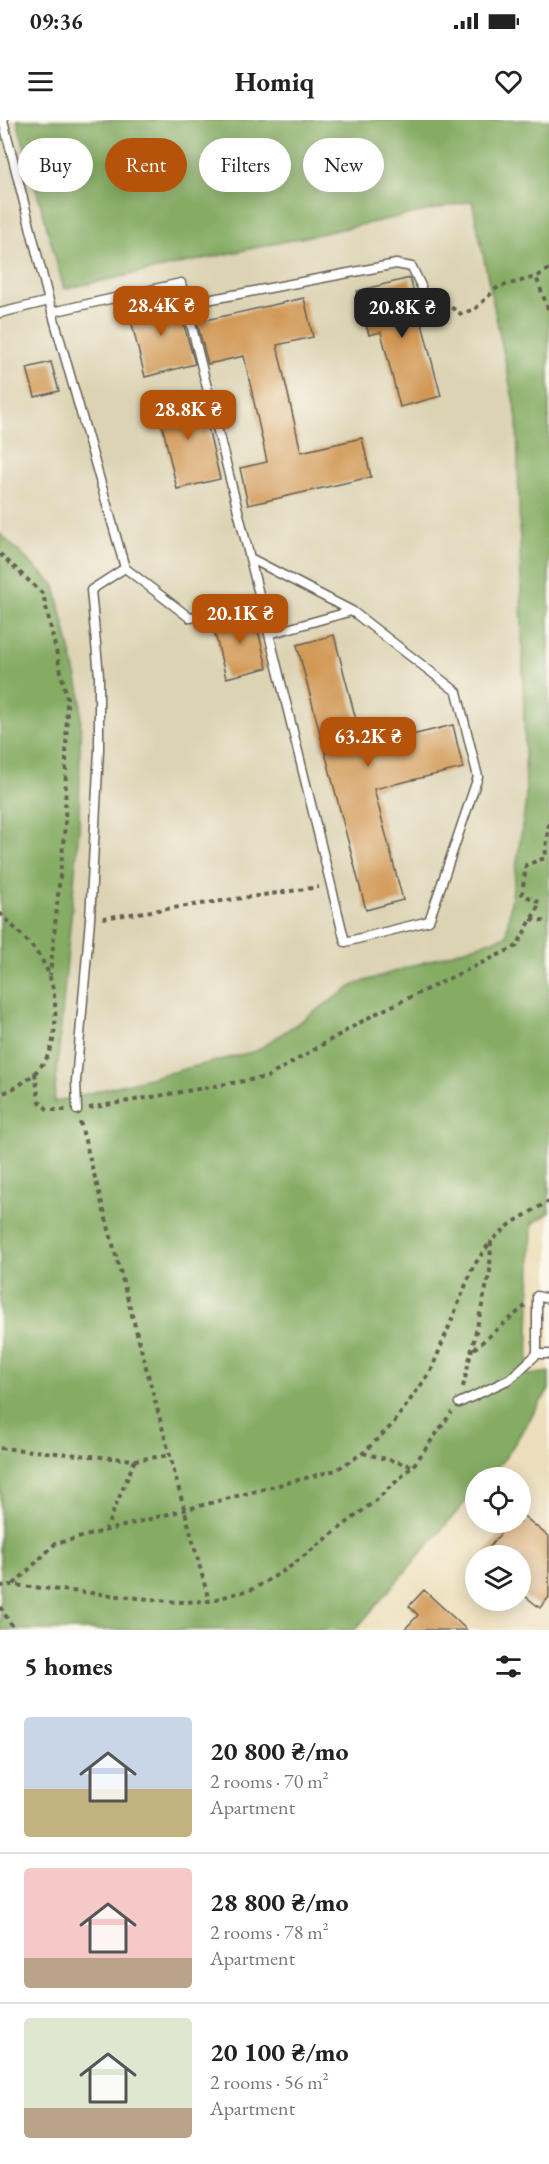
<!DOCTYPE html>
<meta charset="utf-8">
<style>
:root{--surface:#fff;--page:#f2f2f2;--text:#222;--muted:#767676;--line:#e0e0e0;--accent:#b45309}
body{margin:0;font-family:"EB Garamond",serif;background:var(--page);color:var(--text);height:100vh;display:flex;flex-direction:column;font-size:22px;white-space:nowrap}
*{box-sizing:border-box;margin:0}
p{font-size:20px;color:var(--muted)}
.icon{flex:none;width:33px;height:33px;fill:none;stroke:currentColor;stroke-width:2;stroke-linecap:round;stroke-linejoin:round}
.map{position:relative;height:1510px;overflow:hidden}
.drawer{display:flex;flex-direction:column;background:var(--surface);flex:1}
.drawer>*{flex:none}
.banner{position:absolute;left:18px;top:18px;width:513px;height:54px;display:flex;gap:12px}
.fabs{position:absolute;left:465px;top:1347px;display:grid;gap:12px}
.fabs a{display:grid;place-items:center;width:66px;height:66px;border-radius:50%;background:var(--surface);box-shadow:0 3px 15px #0003;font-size:30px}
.price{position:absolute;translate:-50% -51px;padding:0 14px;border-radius:12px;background:var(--accent);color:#fff;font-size:20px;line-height:39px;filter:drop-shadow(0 2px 3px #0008)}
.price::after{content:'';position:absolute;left:50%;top:36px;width:18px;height:14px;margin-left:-9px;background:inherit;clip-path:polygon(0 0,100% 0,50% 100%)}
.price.current{background:#222;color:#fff}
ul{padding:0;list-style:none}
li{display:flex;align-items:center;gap:18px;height:150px;padding:0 24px}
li+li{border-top:2px solid var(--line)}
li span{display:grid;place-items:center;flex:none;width:168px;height:120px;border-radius:6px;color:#555}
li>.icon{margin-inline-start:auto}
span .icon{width:72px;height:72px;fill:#fffc;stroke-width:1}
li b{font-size:26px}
h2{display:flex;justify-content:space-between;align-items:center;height:72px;padding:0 24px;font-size:26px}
.chip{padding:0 21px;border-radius:27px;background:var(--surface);box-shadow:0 3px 15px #0003;font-size:21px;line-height:54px}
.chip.current{background:var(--accent);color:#fff}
.status{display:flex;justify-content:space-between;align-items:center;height:42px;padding:0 30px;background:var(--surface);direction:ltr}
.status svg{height:16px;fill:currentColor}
header{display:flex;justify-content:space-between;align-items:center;height:78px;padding:0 24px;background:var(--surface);font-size:27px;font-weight:700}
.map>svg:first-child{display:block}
</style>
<div class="status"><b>09:36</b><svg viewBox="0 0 49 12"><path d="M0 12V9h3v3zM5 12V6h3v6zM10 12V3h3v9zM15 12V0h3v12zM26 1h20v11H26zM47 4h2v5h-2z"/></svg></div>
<header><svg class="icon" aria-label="menu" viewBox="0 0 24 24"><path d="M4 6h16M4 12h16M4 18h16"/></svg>Homiq<svg class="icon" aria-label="heart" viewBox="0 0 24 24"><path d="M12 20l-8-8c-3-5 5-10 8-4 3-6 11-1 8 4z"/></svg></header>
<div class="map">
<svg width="549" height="1510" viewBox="0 0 549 1510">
<rect width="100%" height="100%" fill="#fbf7ec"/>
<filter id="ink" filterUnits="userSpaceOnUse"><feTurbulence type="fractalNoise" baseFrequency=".0167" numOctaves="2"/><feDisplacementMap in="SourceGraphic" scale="12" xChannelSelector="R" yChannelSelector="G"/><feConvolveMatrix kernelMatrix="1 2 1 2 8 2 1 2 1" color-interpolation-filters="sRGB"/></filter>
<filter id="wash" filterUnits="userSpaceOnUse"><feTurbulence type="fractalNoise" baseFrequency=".008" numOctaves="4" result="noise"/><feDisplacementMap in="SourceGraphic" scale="24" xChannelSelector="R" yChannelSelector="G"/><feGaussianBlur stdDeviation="1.35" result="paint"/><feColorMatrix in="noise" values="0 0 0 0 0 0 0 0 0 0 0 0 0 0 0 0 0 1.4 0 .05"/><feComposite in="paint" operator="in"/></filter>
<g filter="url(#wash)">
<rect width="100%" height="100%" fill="#ecdeba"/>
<path fill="#dcd3b4" d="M 0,0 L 17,0 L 64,169 L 471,81 L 517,298 L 526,680 L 506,816 L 356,864 L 256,931 L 54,982 L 79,708 L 55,466 L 0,414 Z"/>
<path fill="#84ac63" stroke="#506440" stroke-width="1.5" d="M 17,0 L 549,0 L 549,1093 L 532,1104 L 528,1255 L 549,1252 L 549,1269 L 506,1337 L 488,1357 L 476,1358 L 475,1371 L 355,1510 L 0,1510 L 0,414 L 55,466 L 81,576 L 79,708 L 54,982 L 256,931 L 356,864 L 506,816 L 526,680 L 517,298 L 472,81 L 64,169 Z"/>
<g id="blocks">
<path fill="#d19855" d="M 410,158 L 441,276 L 400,287 L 381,212 L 369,215 L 357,171 Z
M 176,177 L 195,244 L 145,257 L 128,188 Z
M 304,178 L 313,217 L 277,225 L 301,332 L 362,318 L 371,357 L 248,385 L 240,348 L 267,342 L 244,236 L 208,244 L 197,202 Z
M 51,242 L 59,271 L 35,277 L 27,248 Z
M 200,273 L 220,359 L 177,369 L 157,283 Z
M 254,493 L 267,548 L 226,558 L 212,502 Z
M 334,515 L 363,627 L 453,605 L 463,648 L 374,669 L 403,780 L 366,790 L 297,525 Z
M 520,1393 L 549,1417 L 549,1477 L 540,1488 L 520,1472 L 520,1436 L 482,1436 L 510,1402 L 520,1402 Z
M 424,1470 L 467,1510 L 404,1510 L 418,1495 L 409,1486 Z"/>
</g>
</g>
<g filter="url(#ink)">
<use href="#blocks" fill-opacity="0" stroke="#656053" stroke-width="1.5"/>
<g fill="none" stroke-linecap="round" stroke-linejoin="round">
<g stroke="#656053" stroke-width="11">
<path id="service" d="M 3,0 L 49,181 L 125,448 L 190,498 L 261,485
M 186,184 L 269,514 L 352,491 L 457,572 L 478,657 L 429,801 L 345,822 L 269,514
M 52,192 L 181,163 L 186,184 L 396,144 L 412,147 L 421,166
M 0,193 L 49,181
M 250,438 L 352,491
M 77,990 L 76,961 L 90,799 L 99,630 L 99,556 L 91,470 L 125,448
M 549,1179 L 537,1176 L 537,1234 L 549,1234
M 459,1283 L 510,1259 L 537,1234"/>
</g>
<path stroke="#656053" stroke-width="4" stroke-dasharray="4.5 4.5" stroke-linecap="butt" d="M 549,149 L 536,157 L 549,191
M 429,172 L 461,194 L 475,189 L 498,167 L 536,157
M 0,434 L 43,474 L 67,578 L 65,706 L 50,855
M 0,793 C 17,811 41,831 49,855 C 57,875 58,913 49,933 C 41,952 19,968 0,974
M 103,798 L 319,767
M 531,799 L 549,802
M 35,953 L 39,981 L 48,990 L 67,990
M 89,988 L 267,957 L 373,895 L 517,826 L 540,783 L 522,774 L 526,745 L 545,738 L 549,702
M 80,1002 L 209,1481
M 474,1229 L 525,1186
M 463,1267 L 490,1151 L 491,1121 L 512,1103 L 549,1081
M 0,1328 L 135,1340 L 171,1335
M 363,1333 L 412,1346
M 105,1411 L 135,1340
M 14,1464 L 55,1424 L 336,1350 L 363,1333 L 392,1305 L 431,1251 L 473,1147 L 491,1121
M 0,1466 L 13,1465 L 178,1482 L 209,1481 L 253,1469 L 287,1449 L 375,1381 L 413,1346 L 452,1292
M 0,1487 L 15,1510"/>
<use href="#service" stroke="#fff" stroke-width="8"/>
</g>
</g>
</svg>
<div class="fabs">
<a><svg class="icon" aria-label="locate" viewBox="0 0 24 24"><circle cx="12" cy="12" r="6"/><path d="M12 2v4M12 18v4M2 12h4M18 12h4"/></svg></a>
<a><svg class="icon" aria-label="layers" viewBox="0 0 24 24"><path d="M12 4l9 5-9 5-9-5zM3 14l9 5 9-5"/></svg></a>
</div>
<b class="price" style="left:161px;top:217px">28.4K ₴</b>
<b class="price current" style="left:402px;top:219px">20.8K ₴</b>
<b class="price" style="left:188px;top:321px">28.8K ₴</b>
<b class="price" style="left:240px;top:525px">20.1K ₴</b>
<b class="price" style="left:368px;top:648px">63.2K ₴</b>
<div class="banner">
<a class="chip">Buy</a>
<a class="chip current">Rent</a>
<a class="chip">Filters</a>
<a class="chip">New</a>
</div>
</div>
<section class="drawer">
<h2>5 homes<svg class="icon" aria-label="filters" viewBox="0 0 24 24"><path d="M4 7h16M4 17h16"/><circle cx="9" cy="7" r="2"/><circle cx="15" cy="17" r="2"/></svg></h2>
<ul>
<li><span style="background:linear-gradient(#c9d6e8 60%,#c2b280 0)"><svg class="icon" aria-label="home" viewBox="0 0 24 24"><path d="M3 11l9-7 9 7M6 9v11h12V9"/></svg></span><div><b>20 800 ₴/mo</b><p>2 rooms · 70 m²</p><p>Apartment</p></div></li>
<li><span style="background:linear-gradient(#f6c9c9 75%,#b9a48a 0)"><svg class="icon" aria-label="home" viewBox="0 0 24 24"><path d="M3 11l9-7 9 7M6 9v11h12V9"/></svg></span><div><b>28 800 ₴/mo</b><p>2 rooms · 78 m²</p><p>Apartment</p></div></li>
<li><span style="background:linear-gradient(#dfe7d0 75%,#b9a48a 0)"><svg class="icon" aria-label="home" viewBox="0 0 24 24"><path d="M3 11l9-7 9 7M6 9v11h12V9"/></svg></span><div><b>20 100 ₴/mo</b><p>2 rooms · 56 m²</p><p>Apartment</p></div></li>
</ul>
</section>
